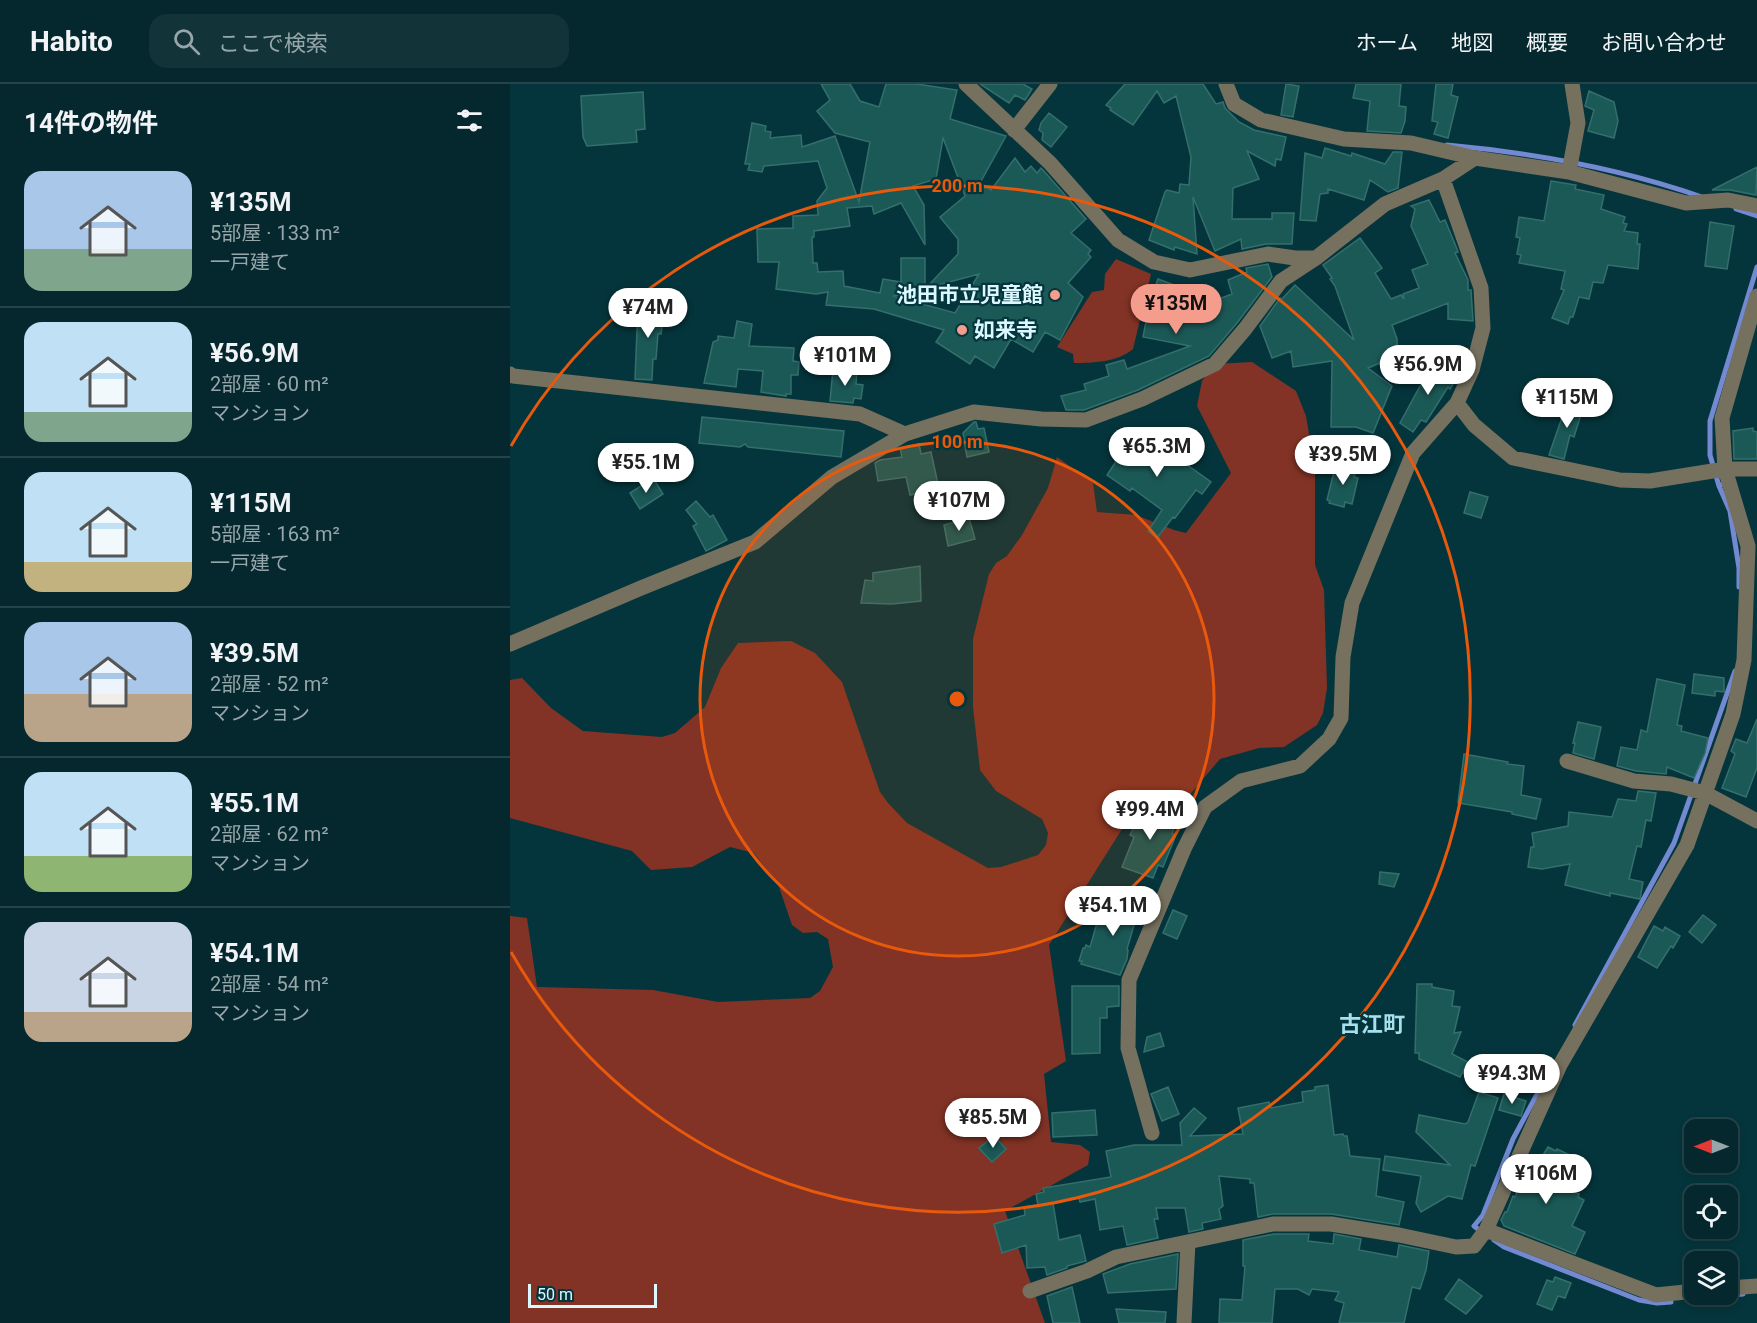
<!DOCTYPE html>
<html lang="ja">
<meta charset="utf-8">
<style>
:root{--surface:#04282d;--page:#123439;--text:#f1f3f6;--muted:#97a6aa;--line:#254449;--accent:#f49d8c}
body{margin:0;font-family:Roboto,"Noto Sans JP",sans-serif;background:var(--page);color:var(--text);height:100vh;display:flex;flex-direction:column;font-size:22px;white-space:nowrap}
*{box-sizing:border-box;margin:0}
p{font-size:20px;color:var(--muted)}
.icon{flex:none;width:33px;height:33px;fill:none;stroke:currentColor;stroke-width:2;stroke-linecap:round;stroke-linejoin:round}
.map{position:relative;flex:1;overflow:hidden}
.details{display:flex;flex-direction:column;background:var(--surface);width:510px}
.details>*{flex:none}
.needle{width:39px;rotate:270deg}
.controls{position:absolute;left:1174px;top:1035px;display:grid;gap:12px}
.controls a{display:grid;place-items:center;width:54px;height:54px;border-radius:12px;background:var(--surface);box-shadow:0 3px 9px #0003,0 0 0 2px var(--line);font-size:30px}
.scale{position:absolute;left:18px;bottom:15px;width:129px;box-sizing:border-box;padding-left:6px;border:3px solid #dbf8fe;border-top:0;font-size:16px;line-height:21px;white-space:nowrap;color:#dbf8fe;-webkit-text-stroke:4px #05353c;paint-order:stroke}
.price{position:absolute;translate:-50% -51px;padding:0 14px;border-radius:21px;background:#fff;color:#222;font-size:20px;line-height:39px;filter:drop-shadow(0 2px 3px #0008)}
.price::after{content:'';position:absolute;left:50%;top:36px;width:18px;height:14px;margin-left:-9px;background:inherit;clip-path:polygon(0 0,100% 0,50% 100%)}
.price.active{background:var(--accent);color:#111}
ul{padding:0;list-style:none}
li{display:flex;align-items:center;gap:18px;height:150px;padding:0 24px}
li+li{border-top:2px solid var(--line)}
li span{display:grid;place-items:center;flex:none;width:168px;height:120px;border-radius:18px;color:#555}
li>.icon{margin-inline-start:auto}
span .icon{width:72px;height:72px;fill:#fffc;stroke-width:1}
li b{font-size:26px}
h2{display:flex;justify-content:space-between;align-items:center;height:72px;padding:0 24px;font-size:26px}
header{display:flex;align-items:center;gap:36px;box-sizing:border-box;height:84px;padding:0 30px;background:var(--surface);border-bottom:2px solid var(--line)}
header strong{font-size:28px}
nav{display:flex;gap:33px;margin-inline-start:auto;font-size:21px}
.search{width:420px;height:54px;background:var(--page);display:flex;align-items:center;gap:15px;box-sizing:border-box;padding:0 21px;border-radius:18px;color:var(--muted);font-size:22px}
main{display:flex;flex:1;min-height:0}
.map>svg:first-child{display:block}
</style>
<header>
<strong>Habito</strong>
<div class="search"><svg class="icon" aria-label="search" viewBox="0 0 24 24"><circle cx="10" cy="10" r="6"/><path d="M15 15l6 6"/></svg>ここで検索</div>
<nav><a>ホーム</a><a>地図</a><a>概要</a><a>お問い合わせ</a></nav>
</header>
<main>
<section class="details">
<h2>14件の物件<svg class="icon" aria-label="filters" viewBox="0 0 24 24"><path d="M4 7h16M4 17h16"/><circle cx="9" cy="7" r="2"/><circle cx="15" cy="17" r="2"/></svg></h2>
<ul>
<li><span style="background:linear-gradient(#a9c7e8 65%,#7fa58c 0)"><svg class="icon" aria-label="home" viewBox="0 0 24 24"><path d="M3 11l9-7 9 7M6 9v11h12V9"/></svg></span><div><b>¥135M</b><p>5部屋 · 133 m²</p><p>一戸建て</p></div></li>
<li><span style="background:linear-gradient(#bfe0f5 75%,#7fa58c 0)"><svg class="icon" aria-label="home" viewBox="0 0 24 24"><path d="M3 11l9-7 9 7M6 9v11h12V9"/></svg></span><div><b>¥56.9M</b><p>2部屋 · 60 m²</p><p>マンション</p></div></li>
<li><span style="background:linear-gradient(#bfe0f5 75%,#c2b280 0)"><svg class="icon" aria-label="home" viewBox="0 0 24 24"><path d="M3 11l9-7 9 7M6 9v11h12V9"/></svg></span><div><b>¥115M</b><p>5部屋 · 163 m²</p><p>一戸建て</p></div></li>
<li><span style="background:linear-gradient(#a9c7e8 60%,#b9a48a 0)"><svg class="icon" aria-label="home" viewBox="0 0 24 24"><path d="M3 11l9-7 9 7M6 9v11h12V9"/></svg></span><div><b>¥39.5M</b><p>2部屋 · 52 m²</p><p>マンション</p></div></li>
<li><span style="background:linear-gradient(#bfe0f5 70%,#8fb573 0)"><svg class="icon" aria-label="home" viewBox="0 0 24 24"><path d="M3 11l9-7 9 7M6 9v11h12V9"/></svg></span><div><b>¥55.1M</b><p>2部屋 · 62 m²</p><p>マンション</p></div></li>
<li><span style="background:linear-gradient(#c9d6e8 75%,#b9a48a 0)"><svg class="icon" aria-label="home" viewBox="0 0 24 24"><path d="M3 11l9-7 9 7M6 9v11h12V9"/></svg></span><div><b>¥54.1M</b><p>2部屋 · 54 m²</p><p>マンション</p></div></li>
</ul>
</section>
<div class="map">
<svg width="1247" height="1239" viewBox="0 0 1247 1239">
<rect width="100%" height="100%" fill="#05353c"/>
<path fill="#823325" d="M 606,175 L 641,190 L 623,265 C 608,278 583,279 564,279 L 563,270 L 547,263 L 582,208 L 594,206 L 595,190 Z
M 742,278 L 786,307 L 796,332 L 805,386 L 805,481 L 814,506 L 817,604 L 813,629 L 807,641 L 774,663 L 749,664 L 710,675 L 676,715 L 637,720 L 624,726 L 539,861 L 556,977 L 534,990 L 541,1058 L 570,1061 L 580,1068 L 578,1081 L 495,1127 L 535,1239 L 0,1239 L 0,832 L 17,834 L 27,903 L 143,906 L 208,918 L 300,914 L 310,907 L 323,883 L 318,855 L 307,848 L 293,849 L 282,841 L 269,803 L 244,769 L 220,763 L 182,783 L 141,786 L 122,767 L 0,734 L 0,596 L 12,594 L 41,624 L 73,647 L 152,653 L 165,649 L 195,623 L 211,584 L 228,559 L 281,557 L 305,569 L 332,598 L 370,708 L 378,719 L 397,739 L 478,784 L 491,783 L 528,771 L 536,761 L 538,749 L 532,735 L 486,707 L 470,686 L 463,623 L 463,555 L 479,490 L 486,479 L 497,472 L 512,451 L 538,404 L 547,373 L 583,399 L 587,428 L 626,431 L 664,446 L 676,449 L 721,389 L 687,322 L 692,297 L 705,280 Z"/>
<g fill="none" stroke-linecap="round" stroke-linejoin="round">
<path stroke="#7389d1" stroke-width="5" d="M 937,61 C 1025,69 1109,84 1192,113
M 1226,125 L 1247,132
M 1211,401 L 1209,402 L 1200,371 L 1200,337 L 1247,183
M 1209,402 L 1220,427 L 1229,484 L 1229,503
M 1065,941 L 1164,759 L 1225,587
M 973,1149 L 964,1142 L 973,1131 L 1003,1055 L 1039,988
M 984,1156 L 994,1163 L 1129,1216 L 1147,1219 L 1161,1218
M 1189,1215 L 1233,1210"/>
</g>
<path fill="#1b5957" stroke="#346f6c" stroke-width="1.5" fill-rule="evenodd" d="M 311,0 L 340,0 L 350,17 L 369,23 L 376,0 L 407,0 L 447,6 L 440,35 L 496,52 L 470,99 L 481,106 L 505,74 L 515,88 L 521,82 L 527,89 L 531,84 L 533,86 L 576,135 L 561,149 L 581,166 L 578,170 L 581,173 L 558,199 L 573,213 L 550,256 L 535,248 L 523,268 L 501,255 L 484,284 L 465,272 L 460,280 L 426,258 L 434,246 L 364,225 L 316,221 L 318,208 L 306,210 L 266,205 L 269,178 L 248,178 L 247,145 L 283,144 L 283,132 L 308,131 L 307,117 L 317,104 L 308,77 L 254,82 L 252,88 L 238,86 L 240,80 L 235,80 L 242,39 L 256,42 L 255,47 L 261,48 L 260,54 L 291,51 L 292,63 L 325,52 L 349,118 L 360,58 L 325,49 L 307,27 L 320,16 ZM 433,54 L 455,112 L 430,133 L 448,155 L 448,170 L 417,203 L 415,203 L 415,174 L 391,174 L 391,198 L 373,195 L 370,209 L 334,202 L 333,187 L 308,188 L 307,179 L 303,179 L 302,153 L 304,153 L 304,147 L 340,142 L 337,124 L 362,122 L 364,130 L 391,119 L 415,161 L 414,121 L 403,102 L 426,95 ZM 469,190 L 445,229 L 383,212 L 391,211 Z
M 470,0 L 513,0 L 522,5 L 515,16 L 505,11 L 499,19 Z
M 615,0 L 693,0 L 706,20 L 713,18 L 715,24 L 729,38 L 744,46 L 776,53 L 771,76 L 766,75 L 765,82 L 737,67 L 749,95 L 723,104 L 722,135 L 762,135 L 762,129 L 784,129 L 782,160 L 756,160 L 732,165 L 731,155 L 705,167 L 683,113 L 687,170 L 665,163 L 664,166 L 639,156 L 655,108 L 657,106 L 669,109 L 670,100 L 679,101 L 681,73 L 666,12 L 654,19 L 647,7 L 623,41 L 600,26 L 601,24 L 596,21 Z
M 776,0 L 789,2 L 783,33 L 771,31 Z
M 846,0 L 891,0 L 889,22 L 896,23 L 895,37 L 891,49 L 857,47 L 860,17 L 843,14 Z
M 926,0 L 943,0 L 941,11 L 948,13 L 938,54 L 924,50 L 928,38 L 922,37 Z
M 1079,7 L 1104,18 L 1108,37 L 1104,54 L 1078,47 L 1084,26 L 1075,22 Z
M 133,8 L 135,45 L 126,46 L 127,58 L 77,62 L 73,53 L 71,12 Z
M 539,29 L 557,43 L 541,63 L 532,56 L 533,49 L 529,46 L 531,39 Z
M 815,64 L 841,72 L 842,69 L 875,80 L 883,68 L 892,68 L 888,104 L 878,108 L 860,96 L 854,116 L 818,105 L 818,109 L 810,110 L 806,137 L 790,136 L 795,69 L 812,74 Z
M 1247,83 L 1246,111 L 1220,106 L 1202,106 Z
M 1041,97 L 1066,101 L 1065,105 L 1094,111 L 1091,125 L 1115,133 L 1113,139 L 1117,140 L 1114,147 L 1128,149 L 1127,160 L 1130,160 L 1128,185 L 1098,181 L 1093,199 L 1083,198 L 1079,215 L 1069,213 L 1063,233 L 1060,233 L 1058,240 L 1042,234 L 1054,206 L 1051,205 L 1055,187 L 1009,179 L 1011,171 L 1007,170 L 1010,154 L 1006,153 L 1009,133 L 1034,137 Z
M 919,116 L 930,138 L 935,136 L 947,165 L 948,168 L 945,169 L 958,196 L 958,206 L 961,206 L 963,237 L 938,235 L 938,219 L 882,241 L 887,255 L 887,272 L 858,284 L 882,302 L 863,349 L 846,343 L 821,343 L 822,277 L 783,283 L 781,267 L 762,274 L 750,242 L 770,214 L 771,216 L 785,201 L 844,256 L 825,202 L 820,195 L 822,194 L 813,181 L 850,154 L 872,184 L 865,189 L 881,215 L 891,211 L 894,215 L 893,210 L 909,204 L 902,186 L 918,180 L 901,142 L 905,125 L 901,122 Z
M 1200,138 L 1224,142 L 1217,185 L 1195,182 Z
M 758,180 L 762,193 L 727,239 L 699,272 L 628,306 L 574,326 L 556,326 L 551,312 L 576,306 L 574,300 L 599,292 L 596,281 L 614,276 L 617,285 L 680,262 L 633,253 L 640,217 L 648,195 L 672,204 L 689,203 L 690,222 L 722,210 L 718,196 L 737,188 L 736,184 Z
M 131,218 L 155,221 L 151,250 L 148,250 L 146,275 L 143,275 L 142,296 L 125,295 L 127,246 Z
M 227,237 L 242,240 L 239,262 L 284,264 L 283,277 L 289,278 L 288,291 L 281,291 L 281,310 L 276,310 L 276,312 L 251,308 L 253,287 L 228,285 L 226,303 L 194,299 L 203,258 L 208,256 L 208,252 L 224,254 Z
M 922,280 L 948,292 L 940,305 L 938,303 L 916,338 L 911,336 L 903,348 L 890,339 Z
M 323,285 L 347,287 L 346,300 L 353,301 L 351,315 L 344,314 L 343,319 L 320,317 Z
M 1058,316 L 1074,321 L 1064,353 L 1060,351 L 1054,375 L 1039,371 Z
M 192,333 L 334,347 L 331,373 L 238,363 L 235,360 L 230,363 L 189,359 Z
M 464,338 L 466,338 L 468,345 L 474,344 L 479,368 L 457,373 L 453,349 Z
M 1243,344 L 1243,347 L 1247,348 L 1247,375 L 1224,375 L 1223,347 Z
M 627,345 L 701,398 L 692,410 L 686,406 L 665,434 L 663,433 L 647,454 L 638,447 L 652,426 L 622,404 L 620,407 L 597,391 L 607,376 L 605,375 Z
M 409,360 L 411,370 L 421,368 L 429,405 L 400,411 L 396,393 L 368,397 L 365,379 L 370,376 L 392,373 L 390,364 Z
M 826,379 L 846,385 L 844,393 L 848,394 L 842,420 L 835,418 L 834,423 L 819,419 L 820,417 L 817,416 Z
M 143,394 L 153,410 L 130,425 L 120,409 Z
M 960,408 L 978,413 L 971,434 L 954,429 Z
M 186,417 L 200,433 L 203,431 L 217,456 L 196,467 L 183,442 L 187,440 L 176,426 Z
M 459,434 L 465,455 L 438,462 L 434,441 Z
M 410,482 L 411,517 L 382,520 L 351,519 L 355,496 L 363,497 L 363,489 Z
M 1184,590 L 1214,594 L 1214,608 L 1205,607 L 1205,612 L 1182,609 Z
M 1147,595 L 1175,601 L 1167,641 L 1172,642 L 1171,647 L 1198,654 L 1195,669 L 1184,694 L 1157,683 L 1156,690 L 1126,687 L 1107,682 L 1111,663 L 1127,666 L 1131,646 L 1137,648 Z
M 1247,635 L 1247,684 L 1236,713 L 1212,704 L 1225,670 L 1221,667 L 1226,655 L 1237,659 Z
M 1068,638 L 1091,643 L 1084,675 L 1063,669 L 1065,659 L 1063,659 Z
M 954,670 L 998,678 L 997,680 L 1014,682 L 1011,711 L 1031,715 L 1026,735 L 1002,730 L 1002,728 L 948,719 Z
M 1128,707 L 1146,709 L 1141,737 L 1136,736 L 1131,763 L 1127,762 L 1119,795 L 1133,798 L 1130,815 L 1100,809 L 1100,812 L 1055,801 L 1060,780 L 1032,785 L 1018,783 L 1021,763 L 1024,763 L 1022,749 L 1058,742 L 1059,728 L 1102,733 L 1108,715 L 1126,717 Z
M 638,713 L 651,718 L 649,722 L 654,724 L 650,733 L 659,737 L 659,739 L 665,742 L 662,750 L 666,751 L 653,783 L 648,781 L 643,794 L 612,783 L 624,753 L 620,751 Z
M 870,788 L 889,790 L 884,803 L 869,800 Z
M 620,807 L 632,814 L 617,865 L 618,866 L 617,875 L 610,891 L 571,880 L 572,877 L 569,877 L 573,864 L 575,864 L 576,861 L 580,863 L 589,832 L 593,833 L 596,824 L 607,827 Z
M 663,826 L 677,832 L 667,855 L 653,849 Z
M 1193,831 L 1206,841 L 1192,859 L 1179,848 Z
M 1144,842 L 1153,847 L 1155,843 L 1170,852 L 1163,864 L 1161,862 L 1147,884 L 1128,873 Z
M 907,900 L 922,900 L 922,903 L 944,907 L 942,922 L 950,923 L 944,949 L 951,948 L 942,970 L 958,978 L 950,993 L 909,975 L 909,969 L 905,969 Z
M 562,902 L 609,902 L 609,922 L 597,923 L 597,934 L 590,934 L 590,969 L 562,970 Z
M 650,949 L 654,962 L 634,968 L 637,953 Z
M 818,1001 L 824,1051 L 833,1050 L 834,1052 L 837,1052 L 840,1072 L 870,1075 L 866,1112 L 894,1118 L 889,1141 L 821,1130 L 763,1130 L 748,1133 L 744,1099 L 740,1099 L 740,1095 L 709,1092 L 713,1122 L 709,1125 L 711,1135 L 692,1139 L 693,1145 L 679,1148 L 675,1124 L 646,1124 L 648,1135 L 644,1135 L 648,1154 L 617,1161 L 613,1142 L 590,1146 L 585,1115 L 570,1118 L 569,1114 L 543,1119 L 549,1156 L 570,1151 L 576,1177 L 557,1182 L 557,1184 L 537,1191 L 535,1183 L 517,1184 L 516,1161 L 492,1169 L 484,1140 L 515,1131 L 514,1123 L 528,1121 L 526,1110 L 534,1108 L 533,1104 L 601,1093 L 596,1067 L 624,1061 L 672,1061 L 670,1039 L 684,1024 L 696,1034 L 680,1052 L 733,1050 L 728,1024 L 759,1018 L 761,1024 L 793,1018 L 792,1008 L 805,1006 L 805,1003 Z
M 658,1003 L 669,1030 L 652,1037 L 641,1010 Z
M 969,1008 L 988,1014 L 965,1082 L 961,1081 L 952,1115 L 938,1112 L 911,1128 L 906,1119 L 911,1092 L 873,1086 L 875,1072 L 940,1081 L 906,1048 L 909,1031 L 955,1040 L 958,1038 Z
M 994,1010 L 1016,1017 L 1011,1032 L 989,1026 Z
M 585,1026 L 587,1051 L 543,1053 L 542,1029 Z
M 484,1052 L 496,1065 L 482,1078 L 469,1064 Z
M 1038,1063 L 1046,1067 L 1047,1065 L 1060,1071 L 1045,1100 L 1069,1110 L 1068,1113 L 1074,1116 L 1062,1142 L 1075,1148 L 1065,1170 L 994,1142 L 991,1136 L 995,1128 L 997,1128 L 1003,1112 L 1005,1113 L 1020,1075 L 1028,1079 Z
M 764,1150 L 799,1150 L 798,1157 L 823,1160 L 824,1150 L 851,1155 L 849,1166 L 887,1173 L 889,1161 L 919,1167 L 916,1186 L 910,1205 L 902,1203 L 894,1239 L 829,1239 L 834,1219 L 825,1216 L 829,1208 L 802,1205 L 799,1211 L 788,1205 L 765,1205 L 762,1239 L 709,1239 L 710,1215 L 732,1216 L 735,1182 L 733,1182 L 733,1156 Z
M 668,1170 L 666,1205 L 598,1209 L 593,1190 L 620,1180 Z
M 1045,1193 L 1061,1199 L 1055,1214 L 1048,1212 L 1042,1226 L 1027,1220 L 1037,1196 L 1043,1198 Z
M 949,1195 L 972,1212 L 956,1230 L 935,1215 Z
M 562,1203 L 570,1239 L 543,1239 L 537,1212 Z
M 606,1225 L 656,1228 L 655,1239 L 609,1239 Z"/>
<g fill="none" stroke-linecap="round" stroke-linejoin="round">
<path stroke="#76705e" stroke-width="15" d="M 456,0 L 540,79 L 608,156 L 644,178 L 680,186 L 758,170 L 785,174 L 806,174 L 875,120 L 933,95 L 965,74
M 716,0 L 724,20 L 751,36 L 834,55 L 901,59 L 965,74 L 1059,88 L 1176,119 L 1218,116 L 1247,122
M 504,46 L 540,0
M 1059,88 L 1068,39 L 1062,0
M 0,290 L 3,292 L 350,330 L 395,350
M 947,319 L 964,341 L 1003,374 L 1110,396 L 1140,397 L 1215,385 L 1247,385
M 0,560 L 131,504 L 245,458 L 322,393 L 395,350 L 464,328 L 531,335 L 576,336 L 632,315 L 705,280 L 735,245 L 771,197 L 806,174
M 1057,677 L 1124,697 L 1161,700 L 1195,709 L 1247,737
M 642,1049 L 618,964 L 619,896 L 674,765 L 695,723 L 731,697 L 790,682 L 819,655 L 831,634 L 833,573 L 842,519 L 903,369 L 947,319 L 962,286 L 973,244 L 971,204 L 933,95
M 1218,1204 L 1247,1202
M 520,1207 L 577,1187 L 606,1173 L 763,1140 L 821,1140 L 889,1151 L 946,1163 L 964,1162 L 976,1146
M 1185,1207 L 1146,1211 L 976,1146 L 1050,981 L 1177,761 L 1223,630 L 1234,576 L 1238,462 L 1215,385 L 1212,334 L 1247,212
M 674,1239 L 678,1158"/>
</g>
<circle cx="447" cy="615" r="257" fill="#e8590c" fill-opacity=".12"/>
<g fill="none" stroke="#e8590c" stroke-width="3">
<circle cx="447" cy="615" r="257"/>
<path d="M1 362A513 513 0 1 1 1 868"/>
</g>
<g fill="#f49d8c" stroke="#05353c" stroke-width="2">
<circle cx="545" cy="211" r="6"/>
<circle cx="452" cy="246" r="6"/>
</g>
<g text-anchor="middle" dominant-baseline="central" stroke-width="4.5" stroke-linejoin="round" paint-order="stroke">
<g font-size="21" font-weight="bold" fill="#dbf8fe" stroke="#05353c" text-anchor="end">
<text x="533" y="211">池田市立児童館</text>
<text x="464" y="246" text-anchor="start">如来寺</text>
</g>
<g font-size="22" font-weight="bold" fill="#a6e0ec" stroke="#05353c">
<text x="862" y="940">古江町</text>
</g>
</g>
<circle cx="447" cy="615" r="9" fill="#e8590c" stroke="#05353c" stroke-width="3"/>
<g font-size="18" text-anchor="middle" font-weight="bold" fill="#e8590c" stroke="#05353c" stroke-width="4.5" stroke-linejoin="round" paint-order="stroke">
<text x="447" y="108">200 m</text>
<text x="447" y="364">100 m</text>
</g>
</svg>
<div class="controls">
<a><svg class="needle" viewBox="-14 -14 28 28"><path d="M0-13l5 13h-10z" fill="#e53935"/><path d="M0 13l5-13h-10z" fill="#97a6aa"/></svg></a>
<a><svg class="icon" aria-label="locate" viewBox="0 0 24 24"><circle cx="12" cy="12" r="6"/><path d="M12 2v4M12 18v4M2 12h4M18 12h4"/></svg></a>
<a><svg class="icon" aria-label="layers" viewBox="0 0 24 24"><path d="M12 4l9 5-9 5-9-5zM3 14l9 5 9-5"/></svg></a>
</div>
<div class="scale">50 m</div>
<b class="price active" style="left:666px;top:251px">¥135M</b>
<b class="price" style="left:138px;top:255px">¥74M</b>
<b class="price" style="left:335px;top:303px">¥101M</b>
<b class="price" style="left:918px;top:312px">¥56.9M</b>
<b class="price" style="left:1057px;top:345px">¥115M</b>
<b class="price" style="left:647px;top:394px">¥65.3M</b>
<b class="price" style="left:833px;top:402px">¥39.5M</b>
<b class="price" style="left:136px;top:410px">¥55.1M</b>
<b class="price" style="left:449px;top:448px">¥107M</b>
<b class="price" style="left:640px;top:757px">¥99.4M</b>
<b class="price" style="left:603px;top:853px">¥54.1M</b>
<b class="price" style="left:1002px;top:1021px">¥94.3M</b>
<b class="price" style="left:483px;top:1065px">¥85.5M</b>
<b class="price" style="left:1036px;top:1121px">¥106M</b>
</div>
</main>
